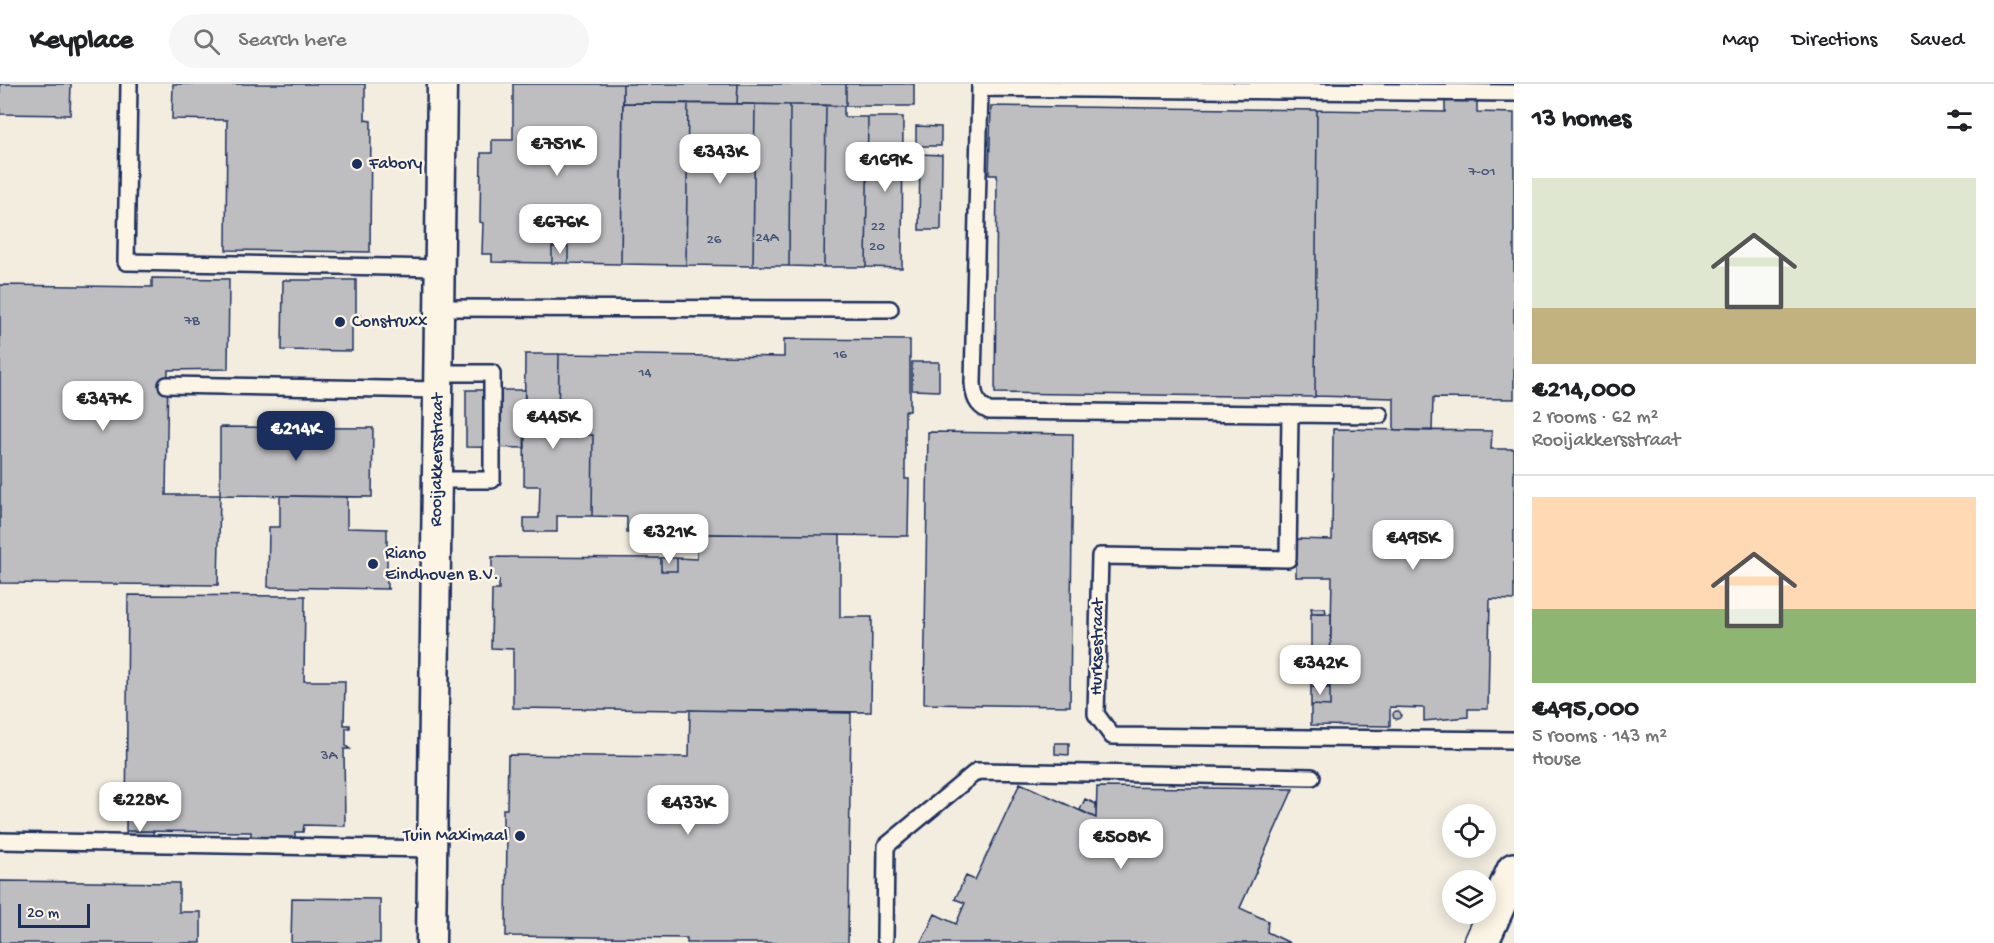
<!DOCTYPE html>
<meta charset="utf-8">
<style>
:root{--surface:#fff;--page:#f6f6f6;--text:#202124;--muted:#757577;--line:#e0e0e0;--accent:#1b2f5e}
body{margin:0;font-family:"Gochi Hand",sans-serif;background:var(--page);color:var(--text);height:100vh;display:flex;flex-direction:column;font-size:22px;white-space:nowrap}
*{box-sizing:border-box;margin:0}
p{font-size:20px;color:var(--muted)}
.icon{flex:none;width:33px;height:33px;fill:none;stroke:currentColor;stroke-width:2;stroke-linecap:round;stroke-linejoin:round}
.map{position:relative;flex:1;overflow:hidden}
.side{display:flex;flex-direction:column;background:var(--surface);width:480px}
.side>*{flex:none}
.buttons{position:absolute;left:1442px;top:720px;display:grid;gap:12px}
.buttons a{display:grid;place-items:center;width:54px;height:54px;border-radius:50%;background:var(--surface);box-shadow:0 3px 15px #0003;font-size:30px}
.scale{position:absolute;left:18px;bottom:15px;width:72px;box-sizing:border-box;padding-left:6px;border:3px solid #1b2f5e;border-top:0;font-size:16px;line-height:21px;white-space:nowrap;color:#1b2f5e;-webkit-text-stroke:4px #fcf5e5;paint-order:stroke}
.price{position:absolute;translate:-50% -51px;padding:0 14px;border-radius:12px;background:#fff;color:#222;font-size:20px;line-height:39px;filter:drop-shadow(0 2px 3px #0008)}
.price::after{content:'';position:absolute;left:50%;top:36px;width:18px;height:14px;margin-left:-9px;background:inherit;clip-path:polygon(0 0,100% 0,50% 100%)}
.price.on{background:var(--accent);color:#fff}
ul{padding:0;list-style:none}
li{display:grid;align-content:center;gap:12px;height:318px;padding:0 18px}
li+li{border-top:2px solid var(--line)}
li span{display:grid;place-items:center;height:186px;border-radius:0px;color:#555}
li>.icon{margin-inline-start:auto}
span .icon{width:108px;height:108px;fill:#fffc;stroke-width:1}
li b{font-size:26px}
h2{display:flex;justify-content:space-between;align-items:center;height:72px;padding:0 18px;font-size:26px}
header{display:flex;align-items:center;gap:36px;box-sizing:border-box;height:84px;padding:0 30px;background:var(--surface);border-bottom:2px solid var(--line)}
header strong{font-size:28px}
nav{display:flex;gap:33px;margin-inline-start:auto;font-size:21px}
.search{width:420px;height:54px;background:var(--page);display:flex;align-items:center;gap:15px;box-sizing:border-box;padding:0 21px;border-radius:33px;color:var(--muted);font-size:22px}
main{display:flex;flex:1;min-height:0}
.map>svg:first-child{display:block}
</style>
<header>
<strong>Keyplace</strong>
<div class="search"><svg class="icon" aria-label="search" viewBox="0 0 24 24"><circle cx="10" cy="10" r="6"/><path d="M15 15l6 6"/></svg>Search here</div>
<nav><a>Map</a><a>Directions</a><a>Saved</a></nav>
</header>
<main>
<div class="map">
<svg width="1514" height="859" viewBox="0 0 1514 859">
<rect width="100%" height="100%" fill="#f3ede0"/>
<filter id="ink" filterUnits="userSpaceOnUse"><feTurbulence type="fractalNoise" baseFrequency=".0167" numOctaves="2"/><feDisplacementMap in="SourceGraphic" scale="12" xChannelSelector="R" yChannelSelector="G"/><feConvolveMatrix kernelMatrix="1 2 1 2 8 2 1 2 1" color-interpolation-filters="sRGB"/></filter>
<g filter="url(#ink)">
<path fill="#bebec0" stroke="#1b2f5e" stroke-width="1.5" d="M 0,0 L 71,0 L 70,31 L 0,30 Z
M 173,0 L 365,0 L 365,36 L 371,37 L 370,168 L 226,166 L 227,36 L 172,35 Z
M 513,0 L 623,0 L 621,180 L 568,179 L 568,163 L 552,163 L 552,179 L 492,178 L 492,170 L 482,170 L 483,139 L 480,138 L 481,69 L 492,69 L 492,56 L 513,56 Z
M 623,0 L 738,0 L 737,20 L 623,19 Z
M 738,0 L 846,0 L 846,22 L 737,20 Z
M 846,0 L 914,0 L 914,22 L 846,22 Z
M 1445,13 L 1477,14 L 1477,28 L 1514,29 L 1514,315 L 1433,314 L 1432,347 L 1394,346 L 1394,314 L 1315,312 L 1317,26 L 1445,28 Z
M 623,19 L 688,19 L 686,181 L 621,180 Z
M 688,19 L 755,20 L 753,182 L 686,181 Z
M 755,20 L 790,21 L 789,182 L 753,182 Z
M 790,21 L 826,21 L 824,183 L 789,182 Z
M 826,21 L 844,22 L 844,33 L 868,33 L 866,183 L 824,183 Z
M 991,22 L 1317,26 L 1315,313 L 995,309 L 997,91 L 989,91 Z
M 868,33 L 903,33 L 902,184 L 866,183 Z
M 916,42 L 941,43 L 941,62 L 916,62 Z
M 920,70 L 942,71 L 941,146 L 919,146 Z
M 552,163 L 568,163 L 568,179 L 552,179 Z
M 152,194 L 229,195 L 228,285 L 168,286 L 166,411 L 220,411 L 218,501 L 0,499 L 0,201 L 152,203 Z
M 283,196 L 356,196 L 356,231 L 361,231 L 361,242 L 352,242 L 352,267 L 282,266 Z
M 784,255 L 910,256 L 910,327 L 905,327 L 905,395 L 909,395 L 908,452 L 627,449 L 627,433 L 592,432 L 593,351 L 558,351 L 559,270 L 784,273 Z
M 525,270 L 559,270 L 558,351 L 593,351 L 592,432 L 557,432 L 557,448 L 524,448 L 524,434 L 539,434 L 540,402 L 524,402 Z
M 912,278 L 939,278 L 939,307 L 912,306 Z
M 466,306 L 525,306 L 525,364 L 466,363 Z
M 220,343 L 373,344 L 372,413 L 220,411 Z
M 1333,345 L 1492,347 L 1491,365 L 1514,365 L 1514,516 L 1490,515 L 1488,625 L 1468,625 L 1468,633 L 1424,637 L 1424,624 L 1390,623 L 1390,642 L 1311,641 L 1311,621 L 1330,622 L 1330,604 L 1311,602 L 1330,603 L 1332,493 L 1296,493 L 1296,455 L 1332,456 Z
M 928,348 L 1073,350 L 1070,622 L 924,620 Z
M 280,412 L 347,413 L 347,444 L 387,445 L 387,504 L 389,505 L 268,503 L 269,443 L 280,443 Z
M 697,450 L 840,451 L 840,533 L 872,533 L 871,628 L 513,624 L 513,565 L 491,564 L 492,506 L 499,506 L 499,496 L 492,496 L 492,473 L 661,474 L 661,487 L 677,487 L 677,474 L 697,475 Z
M 661,474 L 677,474 L 677,487 L 661,487 Z
M 128,511 L 305,512 L 304,597 L 345,597 L 344,641 L 350,641 L 350,644 L 346,644 L 346,662 L 350,665 L 344,665 L 345,742 L 304,741 L 303,748 L 295,748 L 295,755 L 251,754 L 251,748 L 126,747 Z
M 1311,524 L 1325,524 L 1326,529 L 1312,529 Z
M 1311,530 L 1331,530 L 1330,603 L 1311,602 Z
M 1311,603 L 1330,604 L 1330,622 L 1311,621 Z
M 690,626 L 851,629 L 848,859 L 687,859 L 687,854 L 506,852 L 507,743 L 503,743 L 503,725 L 507,725 L 508,671 L 689,673 Z
M1393 631a4 4 0 1 1 8 0a4 4 0 1 1-8 0Z
M 1055,659 L 1069,659 L 1069,671 L 1055,670 Z
M 1020,699 L 1096,734 L 1097,703 L 1293,705 L 1240,824 L 1268,837 L 1267,848 L 1290,859 L 921,859 L 935,830 L 956,840 L 965,819 L 955,815 L 966,792 L 975,796 Z
M 1085,715 L 1096,720 L 1096,734 L 1080,726 Z
M 126,747 L 153,747 L 153,752 L 126,752 Z
M 0,797 L 179,799 L 179,828 L 201,828 L 201,859 L 0,859 Z
M 292,814 L 380,815 L 380,859 L 291,859 Z"/>
<g fill="none" stroke-linecap="round" stroke-linejoin="round">
<g stroke="#1b2f5e" stroke-width="20">
<path id="lane" d="M 129,0 L 126,178 L 440,184
M 980,0 L 980,4 L 1514,9
M 980,4 L 973,299 C 974,312 976,321 989,327 L 1380,331
M 440,224 L 890,225
M 167,301 L 439,306
M 1290,330 L 1288,475 L 1100,472 L 1096,630 L 1112,652 L 1514,656
M 438,396 L 492,396 L 492,289 L 439,289
M 0,757 L 432,765
M 885,854 L 886,762 L 977,687 L 1312,693"/>
</g>
<g stroke="#1b2f5e" stroke-width="33">
<g id="street">
<path id="s1" d="M 431,859 L 442,0"/>
</g>
</g>
<g stroke="#1b2f5e" stroke-width="38">
<path id="secondary" d="M 1481,859 L 1514,786"/>
</g>
<use href="#lane" stroke="#fcf5e5" stroke-width="15"/>
<use href="#street" stroke="#fcf5e5" stroke-width="28"/>
<use href="#secondary" stroke="#fcf5e5" stroke-width="33"/>
</g>
</g>
<g fill="#1b2f5e" stroke="#fcf5e5" stroke-width="2">
<circle cx="357" cy="80" r="6"/>
<circle cx="340" cy="238" r="6"/>
<circle cx="373" cy="480" r="6"/>
<circle cx="520" cy="752" r="6"/>
</g>
<g text-anchor="middle" dominant-baseline="central" stroke-width="5" stroke-linejoin="round" paint-order="stroke">
<g font-size="15" fill="#445376">
<text x="1482" y="88">7-01</text>
<text x="878" y="143">22</text>
<text x="767" y="154">24A</text>
<text x="714" y="156">26</text>
<text x="877" y="163">20</text>
<text x="192" y="237">7B</text>
<text x="840" y="271">16</text>
<text x="645" y="289">14</text>
<text x="329" y="672">3A</text>
</g>
<g font-size="18" fill="#1b2f5e" stroke="#fcf5e5" text-anchor="start">
<text x="369" y="80">Fabory</text>
<text x="352" y="238">Construxx</text>
<text x="385" y="470">Riano<tspan x="385" dy="21">Eindhoven B.V.</tspan></text>
<text x="508" y="752" text-anchor="end">Tuin Maximaal</text>
</g>
<g font-size="18" fill="#1b2f5e" stroke="#fcf5e5">
<text stroke="none"><textPath href="#s1" startOffset="483">Rooijakkersstraat</textPath></text>
<text transform="translate(1098 563) rotate(-89)">Hurksestraat</text>
</g>
</g>
</svg>
<div class="buttons">
<a><svg class="icon" aria-label="locate" viewBox="0 0 24 24"><circle cx="12" cy="12" r="6"/><path d="M12 2v4M12 18v4M2 12h4M18 12h4"/></svg></a>
<a><svg class="icon" aria-label="layers" viewBox="0 0 24 24"><path d="M12 4l9 5-9 5-9-5zM3 14l9 5 9-5"/></svg></a>
</div>
<div class="scale">20 m</div>
<b class="price" style="left:557px;top:93px">€751K</b>
<b class="price" style="left:720px;top:101px">€343K</b>
<b class="price" style="left:885px;top:109px">€169K</b>
<b class="price" style="left:560px;top:171px">€676K</b>
<b class="price" style="left:103px;top:348px">€347K</b>
<b class="price" style="left:553px;top:366px">€445K</b>
<b class="price on" style="left:296px;top:378px">€214K</b>
<b class="price" style="left:669px;top:481px">€321K</b>
<b class="price" style="left:1413px;top:487px">€495K</b>
<b class="price" style="left:1320px;top:612px">€342K</b>
<b class="price" style="left:140px;top:749px">€228K</b>
<b class="price" style="left:688px;top:752px">€433K</b>
<b class="price" style="left:1121px;top:786px">€508K</b>
</div>
<section class="side">
<h2>13 homes<svg class="icon" aria-label="filters" viewBox="0 0 24 24"><path d="M4 7h16M4 17h16"/><circle cx="9" cy="7" r="2"/><circle cx="15" cy="17" r="2"/></svg></h2>
<ul>
<li><span style="background:linear-gradient(#dfe7d0 70%,#c2b280 0)"><svg class="icon" aria-label="home" viewBox="0 0 24 24"><path d="M3 11l9-7 9 7M6 9v11h12V9"/></svg></span><div><b>€214,000</b><p>2 rooms · 62 m²</p><p>Rooijakkersstraat</p></div></li>
<li><span style="background:linear-gradient(#ffd9b3 60%,#8fb573 0)"><svg class="icon" aria-label="home" viewBox="0 0 24 24"><path d="M3 11l9-7 9 7M6 9v11h12V9"/></svg></span><div><b>€495,000</b><p>5 rooms · 143 m²</p><p>House</p></div></li>
</ul>
</section>
</main>
